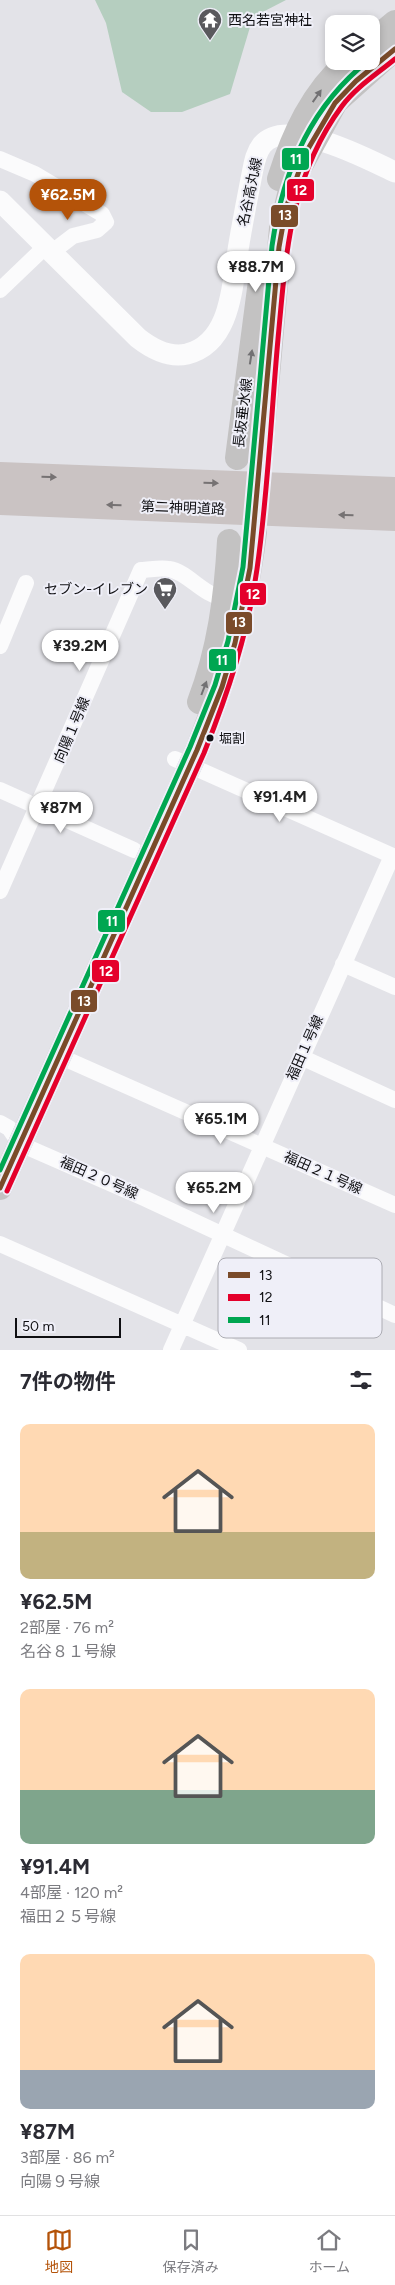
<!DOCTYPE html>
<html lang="ja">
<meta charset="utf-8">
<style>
:root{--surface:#fff;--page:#f7f7f7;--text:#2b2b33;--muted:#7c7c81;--line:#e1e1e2;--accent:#b45309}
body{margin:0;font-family:Figtree,"Noto Sans JP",sans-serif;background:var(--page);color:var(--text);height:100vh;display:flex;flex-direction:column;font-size:19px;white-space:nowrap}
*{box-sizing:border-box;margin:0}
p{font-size:16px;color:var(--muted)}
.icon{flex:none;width:28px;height:28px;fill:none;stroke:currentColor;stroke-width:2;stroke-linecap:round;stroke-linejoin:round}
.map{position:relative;height:1350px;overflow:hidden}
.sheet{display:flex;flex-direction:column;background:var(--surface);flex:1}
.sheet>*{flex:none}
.controls{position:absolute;left:325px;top:15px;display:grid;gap:10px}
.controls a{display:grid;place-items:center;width:55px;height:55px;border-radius:10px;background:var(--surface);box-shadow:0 2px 8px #0003;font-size:25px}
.scale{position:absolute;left:15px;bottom:12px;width:106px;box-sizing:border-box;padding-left:5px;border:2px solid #0f0f12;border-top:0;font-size:14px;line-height:18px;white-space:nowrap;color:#0f0f12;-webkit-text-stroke:4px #efeff8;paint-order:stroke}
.price{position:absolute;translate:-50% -42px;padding:0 11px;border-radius:18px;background:#fff;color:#222;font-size:16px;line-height:32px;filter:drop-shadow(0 1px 2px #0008)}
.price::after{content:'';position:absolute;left:50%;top:30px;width:15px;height:11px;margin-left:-8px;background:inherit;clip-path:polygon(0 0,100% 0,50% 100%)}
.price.selected{background:var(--accent);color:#fff}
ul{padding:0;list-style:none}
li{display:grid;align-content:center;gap:10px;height:265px;padding:0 20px}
li span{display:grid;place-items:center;height:155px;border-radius:10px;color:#555}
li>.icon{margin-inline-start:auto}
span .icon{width:90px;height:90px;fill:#fffc;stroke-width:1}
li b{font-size:21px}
h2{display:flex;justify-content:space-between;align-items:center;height:60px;padding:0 20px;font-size:21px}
.tabs{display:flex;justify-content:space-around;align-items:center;height:70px;border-top:1px solid var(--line);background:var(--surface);font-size:14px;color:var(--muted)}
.tabs a{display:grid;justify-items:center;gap:2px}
.tabs .selected{color:var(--accent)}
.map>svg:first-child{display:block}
</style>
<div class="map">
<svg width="395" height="1350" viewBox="0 0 395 1350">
<rect width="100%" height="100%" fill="#e3e3e8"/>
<path fill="#b5cebf" d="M 95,0 L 286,0 L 253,17 L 230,94 L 182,112 L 151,112 L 122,92 L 106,23 Z"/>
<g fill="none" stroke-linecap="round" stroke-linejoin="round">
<path stroke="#fbfbfc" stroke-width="16" d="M 0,159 L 35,174 L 102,214 L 106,222 L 97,230 L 73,236 L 52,252
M 0,290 L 46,246
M 0,646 L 26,583
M 175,759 L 395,857
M 0,790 L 134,850
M 0,891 L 141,570 C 149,570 160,567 169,569 C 188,572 201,594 225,599
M 343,964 L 395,987
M 59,1056 L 395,1205
M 301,1057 L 395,1100
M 0,1123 L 9,1128 L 20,1144 L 146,1199 L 395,1315
M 0,1244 L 239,1350
M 171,1350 L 392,856"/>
<path stroke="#fbfbfc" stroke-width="21" d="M 0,201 L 138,338 C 152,349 169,358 187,354 C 231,343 232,286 238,250 C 242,225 247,200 252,174 C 254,165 255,154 262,145 C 286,115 369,160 395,172"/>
<path stroke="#c3c2c2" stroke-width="24" d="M 371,42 L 395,22
M 279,179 C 293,135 312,92 348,61
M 237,458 L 260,281
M 260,466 L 281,228 L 292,182 L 336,102 L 395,49
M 199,702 C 219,650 226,596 229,541
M 0,1188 L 197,750 C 227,674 245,614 255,532"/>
<path stroke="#cac3c3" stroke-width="28" d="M 0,476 L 395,491
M 0,501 L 395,517"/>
<g stroke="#efeff8" stroke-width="9">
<path id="bus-1" d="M 0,1188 L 197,750 L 222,687 L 235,643 L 250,568 L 279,247 L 286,208 L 305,154 L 335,103 L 356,81 L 395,49"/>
</g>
<g stroke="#efeff8" stroke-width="9">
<path id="bus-2" d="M 7,1191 L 204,753 C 228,693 248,633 257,569 C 268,493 271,416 278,339 C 286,255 289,178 342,106 C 356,87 377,74 395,59"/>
</g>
<g stroke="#efeff8" stroke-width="9">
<path id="bus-3" d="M 0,1170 L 190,747 L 215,685 L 228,641 L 243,567 L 272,246 C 282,175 310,107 368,61"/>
</g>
<use href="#bus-1" stroke="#7a4b2a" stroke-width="5"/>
<use href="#bus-2" stroke="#e4002b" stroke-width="5"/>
<use href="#bus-3" stroke="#00a651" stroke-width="5"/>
</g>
<defs><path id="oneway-solid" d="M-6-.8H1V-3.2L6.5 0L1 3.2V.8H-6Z" transform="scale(1.25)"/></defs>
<g fill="#727173">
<use href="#oneway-solid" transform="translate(317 96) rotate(-55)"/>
<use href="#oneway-solid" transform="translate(251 357) rotate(-81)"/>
<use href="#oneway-solid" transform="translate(204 688) rotate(-69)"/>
</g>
<g fill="#767273">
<use href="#oneway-solid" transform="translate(49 477) rotate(2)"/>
<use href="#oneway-solid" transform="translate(211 483) rotate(2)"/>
<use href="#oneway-solid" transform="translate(114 505) rotate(-178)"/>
<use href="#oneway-solid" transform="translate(346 515) rotate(-178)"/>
</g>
<defs>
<g id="temple-pin" transform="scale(1.25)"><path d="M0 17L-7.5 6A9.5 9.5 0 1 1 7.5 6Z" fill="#59595d" stroke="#efeff8"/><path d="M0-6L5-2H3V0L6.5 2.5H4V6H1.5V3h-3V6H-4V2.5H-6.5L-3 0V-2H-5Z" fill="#fff"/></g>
<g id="supermarket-pin" transform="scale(1.25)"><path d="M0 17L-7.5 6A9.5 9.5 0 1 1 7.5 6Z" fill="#59595d" stroke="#efeff8"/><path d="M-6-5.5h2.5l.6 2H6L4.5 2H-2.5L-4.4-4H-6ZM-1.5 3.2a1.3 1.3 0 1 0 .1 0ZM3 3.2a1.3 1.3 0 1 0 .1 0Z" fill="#fff"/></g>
</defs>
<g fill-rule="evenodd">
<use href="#temple-pin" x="210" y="20"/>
<use href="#supermarket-pin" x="165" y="589"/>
</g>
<circle fill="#0f0f12" stroke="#efeff8" stroke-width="2" cx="210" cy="738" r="4.5"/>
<g text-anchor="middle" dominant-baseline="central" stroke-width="4" stroke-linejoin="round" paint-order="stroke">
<g font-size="13" fill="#0f0f12" stroke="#efeff8" text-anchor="start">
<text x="219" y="738">堀割</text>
</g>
<g font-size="14" fill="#0f0f12" stroke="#efeff8" text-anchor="start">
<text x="228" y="20">西名若宮神社</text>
<text x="148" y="589" text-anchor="end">セブン-イレブン</text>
</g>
<g font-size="14" fill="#0f0f12" stroke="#efeff8">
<text transform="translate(250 192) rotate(-78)">名谷高丸線</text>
<text transform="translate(243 413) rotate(-83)">長坂垂水線</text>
<text transform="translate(183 508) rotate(2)">第二神明道路</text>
<text transform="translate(72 730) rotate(-67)">向陽１号線</text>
<text transform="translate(305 1048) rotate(-66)">福田１号線</text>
<text transform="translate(323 1173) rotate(24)">福田２１号線</text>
<text transform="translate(99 1178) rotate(24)">福田２０号線</text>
</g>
</g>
<rect x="218" y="1258" width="164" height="80" rx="8" fill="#efeff8" stroke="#acacb3" stroke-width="1"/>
<rect x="228" y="1272" width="22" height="6" fill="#7a4b2a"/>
<rect x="228" y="1294" width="22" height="7" fill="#e4002b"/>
<rect x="228" y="1317" width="22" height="6" fill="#00a651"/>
<g font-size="14" fill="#0f0f12">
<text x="259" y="1280">13</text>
<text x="259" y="1302">12</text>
<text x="259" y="1325">11</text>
</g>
<g stroke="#efeff8" stroke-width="2">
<rect x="281" y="147" width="29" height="24" rx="5" fill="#00a651"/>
<rect x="286" y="178" width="29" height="24" rx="5" fill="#e4002b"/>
<rect x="270" y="204" width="29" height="24" rx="5" fill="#7a4b2a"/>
<rect x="239" y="582" width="28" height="24" rx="5" fill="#e4002b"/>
<rect x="225" y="611" width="28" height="24" rx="5" fill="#7a4b2a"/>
<rect x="208" y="648" width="29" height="24" rx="5" fill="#00a651"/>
<rect x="97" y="909" width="29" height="24" rx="5" fill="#00a651"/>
<rect x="91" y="959" width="29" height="24" rx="5" fill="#e4002b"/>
<rect x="70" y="989" width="28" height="24" rx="5" fill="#7a4b2a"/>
</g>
<g font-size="14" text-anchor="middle" font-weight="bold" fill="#fff">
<text x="296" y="164">11</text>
<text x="300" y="195">12</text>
<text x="285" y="220">13</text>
<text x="253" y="599">12</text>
<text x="239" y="627">13</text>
<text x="222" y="665">11</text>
<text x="112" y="926">11</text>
<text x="106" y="976">12</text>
<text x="84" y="1006">13</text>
</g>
</svg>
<div class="controls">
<a><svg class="icon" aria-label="layers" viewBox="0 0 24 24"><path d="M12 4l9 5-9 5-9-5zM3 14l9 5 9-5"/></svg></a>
</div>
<div class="scale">50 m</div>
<b class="price selected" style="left:68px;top:221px">¥62.5M</b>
<b class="price" style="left:256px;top:293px">¥88.7M</b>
<b class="price" style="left:80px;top:672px">¥39.2M</b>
<b class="price" style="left:280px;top:823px">¥91.4M</b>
<b class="price" style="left:61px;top:834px">¥87M</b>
<b class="price" style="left:221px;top:1145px">¥65.1M</b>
<b class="price" style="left:214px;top:1214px">¥65.2M</b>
</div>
<section class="sheet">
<h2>7件の物件<svg class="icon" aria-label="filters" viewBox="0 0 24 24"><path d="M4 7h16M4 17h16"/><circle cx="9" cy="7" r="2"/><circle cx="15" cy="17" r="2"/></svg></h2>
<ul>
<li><span style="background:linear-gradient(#ffd9b3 70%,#c2b280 0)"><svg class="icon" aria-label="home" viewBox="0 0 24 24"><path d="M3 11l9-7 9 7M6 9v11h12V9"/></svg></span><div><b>¥62.5M</b><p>2部屋 · 76 m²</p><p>名谷８１号線</p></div></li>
<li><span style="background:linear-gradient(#ffd9b3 65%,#7fa58c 0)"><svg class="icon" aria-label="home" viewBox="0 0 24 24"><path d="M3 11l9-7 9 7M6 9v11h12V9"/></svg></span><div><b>¥91.4M</b><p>4部屋 · 120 m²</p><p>福田２５号線</p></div></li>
<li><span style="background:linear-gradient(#ffd9b3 75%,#9aa5b1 0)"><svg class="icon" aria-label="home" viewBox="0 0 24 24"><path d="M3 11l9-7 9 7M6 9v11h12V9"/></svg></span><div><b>¥87M</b><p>3部屋 · 86 m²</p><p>向陽９号線</p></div></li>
</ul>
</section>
<nav class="tabs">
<a class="selected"><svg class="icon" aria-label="map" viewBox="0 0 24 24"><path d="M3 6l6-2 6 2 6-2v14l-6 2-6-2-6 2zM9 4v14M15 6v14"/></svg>地図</a>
<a><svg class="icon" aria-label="saved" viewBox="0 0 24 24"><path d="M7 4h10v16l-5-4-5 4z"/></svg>保存済み</a>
<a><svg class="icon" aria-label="home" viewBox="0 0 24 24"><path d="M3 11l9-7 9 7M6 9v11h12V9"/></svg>ホーム</a>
</nav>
